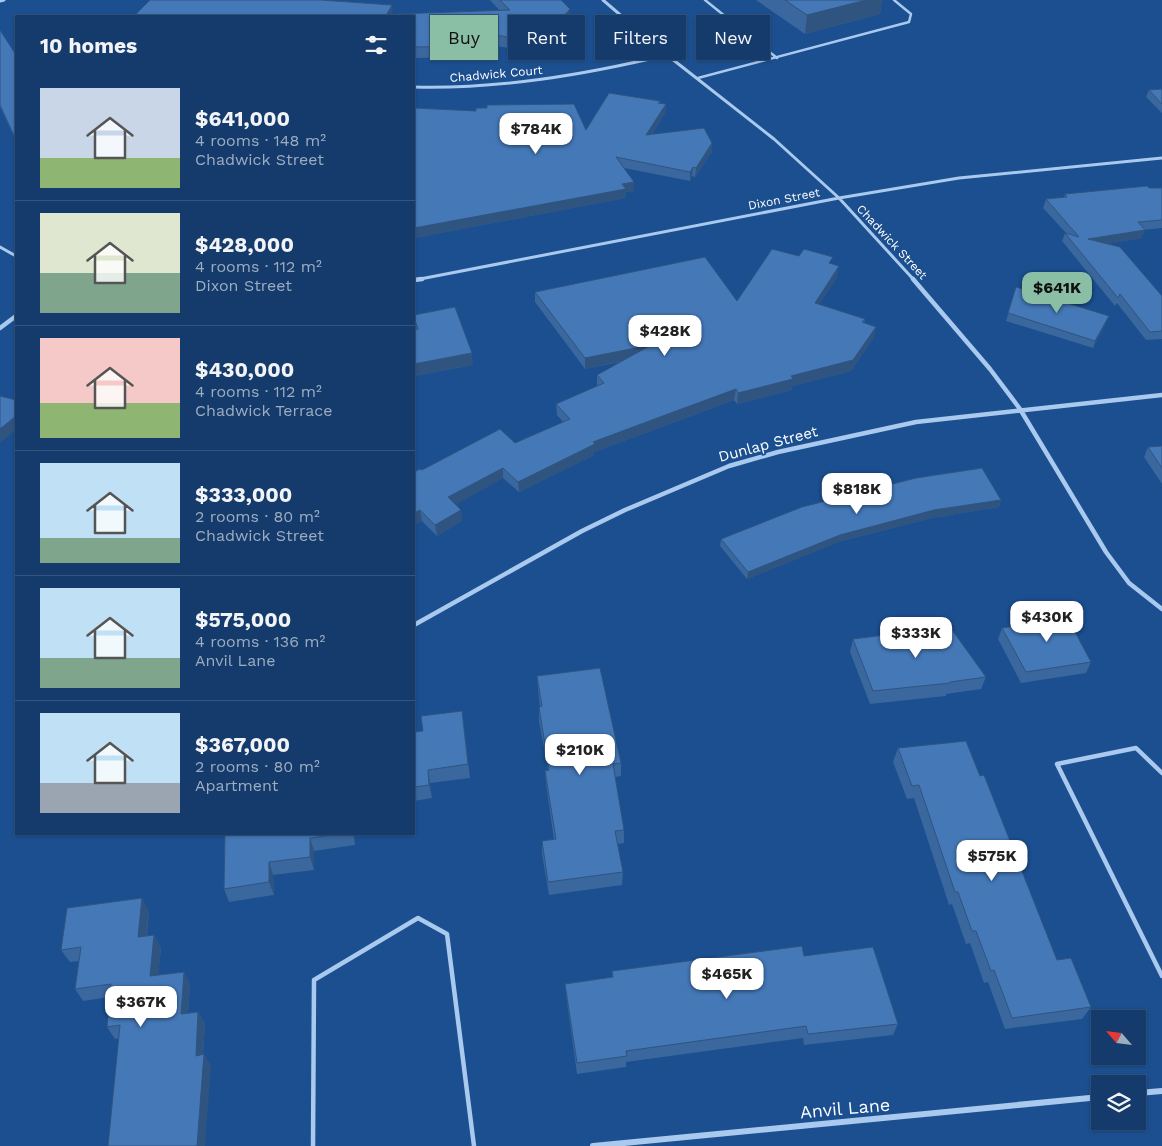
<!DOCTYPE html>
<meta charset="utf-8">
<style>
:root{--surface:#143b6b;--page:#1d4271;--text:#f1f3f6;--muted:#9dadc1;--line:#33557e;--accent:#8abfa5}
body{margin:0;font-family:"Work Sans",sans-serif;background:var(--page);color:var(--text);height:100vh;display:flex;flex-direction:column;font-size:19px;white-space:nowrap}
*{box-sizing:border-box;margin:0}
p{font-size:16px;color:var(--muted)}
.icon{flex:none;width:28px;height:28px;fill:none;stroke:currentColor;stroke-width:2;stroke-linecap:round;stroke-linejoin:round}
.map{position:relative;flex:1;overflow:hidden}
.drawer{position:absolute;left:15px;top:15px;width:400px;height:820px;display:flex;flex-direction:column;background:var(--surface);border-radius:0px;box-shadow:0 1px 4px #0004,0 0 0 1px var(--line)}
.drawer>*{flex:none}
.banner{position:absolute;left:430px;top:15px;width:475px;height:45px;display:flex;gap:10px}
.needle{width:32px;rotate:298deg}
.buttons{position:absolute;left:1091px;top:1010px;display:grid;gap:10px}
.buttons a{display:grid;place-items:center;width:55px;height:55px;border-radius:0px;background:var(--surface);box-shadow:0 1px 4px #0004,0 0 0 1px var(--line);font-size:25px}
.price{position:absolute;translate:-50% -42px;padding:0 11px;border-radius:10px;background:#fff;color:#222;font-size:16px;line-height:32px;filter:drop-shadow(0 1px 2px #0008)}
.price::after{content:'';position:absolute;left:50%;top:30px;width:15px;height:11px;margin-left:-8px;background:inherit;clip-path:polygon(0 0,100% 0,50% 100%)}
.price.active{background:var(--accent);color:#111}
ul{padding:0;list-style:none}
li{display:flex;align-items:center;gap:15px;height:125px;padding:0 25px}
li+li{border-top:1px solid var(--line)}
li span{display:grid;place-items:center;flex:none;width:140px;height:100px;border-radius:0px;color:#555}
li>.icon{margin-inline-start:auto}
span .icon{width:60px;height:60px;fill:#fffc;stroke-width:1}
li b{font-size:21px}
h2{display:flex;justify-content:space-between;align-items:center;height:60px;padding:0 25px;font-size:21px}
.tag{padding:0 18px;border-radius:0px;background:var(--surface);box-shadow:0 1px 4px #0004,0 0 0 1px var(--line);font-size:18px;line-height:45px}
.tag.active{background:var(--accent);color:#111}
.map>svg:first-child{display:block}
</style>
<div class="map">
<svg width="1162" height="1146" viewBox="0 0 1162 1146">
<rect width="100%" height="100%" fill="#1b4f8f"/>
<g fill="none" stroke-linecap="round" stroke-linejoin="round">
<path stroke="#a9c9ee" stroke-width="2.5" d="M 705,0 L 777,58
M 698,78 L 909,22 L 911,14 L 894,0"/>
<path stroke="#a9c9ee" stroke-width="4.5" d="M 1162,773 L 1136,748 L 1057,764 L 1162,976
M 313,1146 L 314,980 L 418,918 L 447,934 L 474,1146"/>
<path stroke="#a9c9ee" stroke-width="3" d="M 603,0 L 667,55 L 774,139 L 839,198 L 914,280
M 0,1 L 4,0
M 414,87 C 500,89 583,75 667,55
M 0,247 L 16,256
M 415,280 L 839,198 L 959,178 L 1162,158"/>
<path stroke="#a9c9ee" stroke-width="4.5" d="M 913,279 L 990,369 L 1020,409 L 1106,552 L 1129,583 L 1162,609
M 414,280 L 422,279
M 0,328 L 16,316
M 414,625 L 582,531 L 625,510 L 729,466 L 778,452 L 916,422 L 1162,395"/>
<path stroke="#a9c9ee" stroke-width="6" d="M 1138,1093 L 1162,1091
M 593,1146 L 1100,1097"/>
</g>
<path fill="#3a679d" d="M 490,0 L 561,0 L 570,20 L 551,44 L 548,43 L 538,53 L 484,44 L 484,52 L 476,52 L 476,57 L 414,58 L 414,16 L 500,11 Z
M 756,0 L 882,0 L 880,14 L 805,34 Z
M 0,30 L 16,55 L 16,141 L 0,107 Z
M 1162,89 L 1162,113 L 1146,97 L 1149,90 Z
M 660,101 L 660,103 L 666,104 L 665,113 L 652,134 L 712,143 L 712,152 L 695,177 L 692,176 L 690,181 L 624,168 L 634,182 L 634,191 L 626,192 L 625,198 L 414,238 L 414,108 L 586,130 Z
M 1149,188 L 1162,188 L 1162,228 L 1144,230 L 1142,238 L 1107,244 L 1162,296 L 1162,339 L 1146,340 L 1117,303 L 1115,306 L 1062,241 L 1065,233 L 1066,233 L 1043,208 L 1046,199 L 1064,197 L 1065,194 Z
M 832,264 L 837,277 L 819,304 L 865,319 L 864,323 L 874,337 L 851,371 L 792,386 L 792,390 L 737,404 L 734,400 L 675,422 L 594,452 L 594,455 L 519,492 L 503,478 L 456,504 L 461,510 L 462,521 L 437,536 L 422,521 L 414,525 L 422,470 L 515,443 L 563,422 L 557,415 L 556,404 L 597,386 L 597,375 L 620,362 L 585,369 L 535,302 L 535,292 L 737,301 Z
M 1016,287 L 1106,323 L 1093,348 L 1006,321 Z
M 414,315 L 473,365 L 414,376 L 415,330 L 414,325 Z
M 1162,446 L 1162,484 L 1144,457 L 1148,447 Z
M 1001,500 L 999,507 L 932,518 L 838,542 L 747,579 L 720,546 L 721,539 Z
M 1026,618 L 1091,662 L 1086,673 L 1021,683 L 998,639 L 1002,628 L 1023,625 Z
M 853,639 L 986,677 L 981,689 L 946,694 L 946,696 L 870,704 L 850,652 Z
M 537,676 L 621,763 L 621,776 L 615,777 L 624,830 L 624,843 L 618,844 L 623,872 L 622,885 L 549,895 L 542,854 L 542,841 L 554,840 L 546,784 L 545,771 L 548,770 L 539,721 L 539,707 L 540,707 L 538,690 Z
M 462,711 L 470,778 L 430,783 L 432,798 L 414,801 L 414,732 L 423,731 Z
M 898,748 L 1057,960 L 1091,1007 L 1082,1019 L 1005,1029 L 988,982 L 984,983 L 970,943 L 966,944 L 952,904 L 949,905 L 914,798 L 907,799 L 893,762 Z
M 225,834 L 355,834 L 355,845 L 314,851 L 314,870 L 273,875 L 274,895 L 229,902 L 224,889 Z
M 149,911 L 147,936 L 154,935 L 161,948 L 158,975 L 184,972 L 190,984 L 188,1013 L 198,1012 L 205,1023 L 203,1054 L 211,1065 L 119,1038 L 115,1039 L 107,1027 L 110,997 L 83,1001 L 75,989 L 79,961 L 70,962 L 61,950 Z
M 804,956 L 898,1024 L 893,1035 L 804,1045 L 803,1038 L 626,1062 L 626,1067 L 577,1074 L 566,995 L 565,984 L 612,977 L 612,971 Z"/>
<path fill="#305480" d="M 866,0 L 882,0 L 880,14 L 805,34 L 807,15 Z
M 392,5 L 393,16 L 386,16 Z
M 570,9 L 570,20 L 551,44 L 551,32 Z
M 547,32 L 548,43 L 538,53 L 538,42 Z
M 666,104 L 665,113 L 646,143 L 646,135 Z
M 712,143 L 712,152 L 695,177 L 696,168 Z
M 693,167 L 692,176 L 690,181 L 690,172 Z
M 634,182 L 634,191 L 626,192 L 625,198 L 414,238 L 414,228 Z
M 1145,230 L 1142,238 L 1085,248 L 1088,239 Z
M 839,266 L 837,277 L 813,313 L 815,303 Z
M 1109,316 L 1106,323 L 1093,348 L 1095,341 Z
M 876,327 L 874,337 L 851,371 L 792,386 L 792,390 L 737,404 L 738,393 L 791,376 Z
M 651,345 L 650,355 L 585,369 L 585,358 Z
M 472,353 L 473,365 L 414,376 L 414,364 Z
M 736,389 L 734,400 L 594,452 L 594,455 L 519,492 L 518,482 L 593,442 Z
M 16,416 L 16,430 L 0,443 L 0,429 Z
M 503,468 L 503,478 L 450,508 L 448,497 Z
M 1001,500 L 999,507 L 932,518 L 838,542 L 747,579 L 748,572 L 840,535 L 934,510 Z
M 420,510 L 422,521 L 414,525 L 414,513 Z
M 461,510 L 462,521 L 437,536 L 435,525 Z
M 428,770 L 430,783 L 432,798 L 429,785 Z
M 353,834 L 355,834 L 355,845 Z
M 310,838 L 314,851 L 314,870 L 310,857 Z
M 269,862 L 273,875 L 274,895 L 269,882 Z
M 142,898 L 149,911 L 145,950 L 138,937 Z
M 154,935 L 161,948 L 157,988 L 150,976 Z
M 184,972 L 190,984 L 187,1026 L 181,1014 Z
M 198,1012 L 205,1023 L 202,1067 L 196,1056 Z
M 204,1054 L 211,1065 L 205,1146 L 197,1146 Z"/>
<path fill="#4478b7" stroke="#305480" d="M 150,0 L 321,0 L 392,5 L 386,16 L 134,16 Z
M 500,0 L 561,0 L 570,9 L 551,32 L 547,32 L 538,42 L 483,33 L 483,41 L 475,41 L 475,46 L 414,47 L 414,16 L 394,16 L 395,14 L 510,10 Z
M 785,0 L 866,0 L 807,15 Z
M 0,30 L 16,55 L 16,140 L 0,105 Z
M 1162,89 L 1162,104 L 1149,90 Z
M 609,93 L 660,101 L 658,103 L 666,104 L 646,135 L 704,128 L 712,143 L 696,168 L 693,167 L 690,172 L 616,157 L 634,182 L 622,184 L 626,189 L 414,228 L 414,108 L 476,111 L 476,108 L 487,108 L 487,105 L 574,104 L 586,130 Z
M 1147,186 L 1149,188 L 1162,188 L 1162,220 L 1138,222 L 1145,230 L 1088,239 L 1120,247 L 1162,296 L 1162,331 L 1150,332 L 1120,294 L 1118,298 L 1065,233 L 1079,237 L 1046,199 L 1067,197 L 1065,194 Z
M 772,249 L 799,256 L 804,249 L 833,257 L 829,263 L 839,266 L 815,303 L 865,319 L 862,322 L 876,327 L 853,360 L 791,376 L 793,379 L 738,393 L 736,389 L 676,411 L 593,442 L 595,444 L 518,482 L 503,468 L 448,497 L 461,510 L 435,525 L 420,510 L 414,513 L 414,472 L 420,469 L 422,470 L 500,429 L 515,443 L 570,419 L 556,404 L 604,383 L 597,375 L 651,345 L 585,358 L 535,292 L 705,257 L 737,301 Z
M 1016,287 L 1109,316 L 1095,341 L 1008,313 Z
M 455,307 L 472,353 L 414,364 L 414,330 L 418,329 L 414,318 L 414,315 Z
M 0,396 L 16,400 L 16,416 L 0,429 Z
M 1162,446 L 1162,468 L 1148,447 Z
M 982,468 L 1001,500 L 934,510 L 840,535 L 748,572 L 721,539 L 802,507 L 916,478 Z
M 1065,613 L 1091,662 L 1026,672 L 1002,628 L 1029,624 L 1026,618 Z
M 950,627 L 986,677 L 950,682 L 950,683 L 873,691 L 853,639 Z
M 600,668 L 621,763 L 613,764 L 624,830 L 615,831 L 623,872 L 548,882 L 542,841 L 556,839 L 545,771 L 549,770 L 539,707 L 542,706 L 537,676 Z
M 462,711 L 468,764 L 428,770 L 429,785 L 414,787 L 414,732 L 423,731 L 421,716 Z
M 966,741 L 980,776 L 984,775 L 1057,960 L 1071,958 L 1091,1007 L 1012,1018 L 994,970 L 991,971 L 976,931 L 972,931 L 958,892 L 955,892 L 919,785 L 912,786 L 898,748 Z
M 225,834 L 339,834 L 310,838 L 310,857 L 269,862 L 269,882 L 224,889 Z
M 142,898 L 138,937 L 154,935 L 150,976 L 184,972 L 181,1014 L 198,1012 L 196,1056 L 204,1054 L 197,1146 L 108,1146 L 120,1025 L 107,1027 L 111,984 L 75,989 L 81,947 L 61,950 L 67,908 Z
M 802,946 L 804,956 L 873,947 L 898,1024 L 808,1034 L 806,1026 L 626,1051 L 627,1056 L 577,1063 L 565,984 L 613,977 L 612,971 Z"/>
<g text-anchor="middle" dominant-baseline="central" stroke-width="4" stroke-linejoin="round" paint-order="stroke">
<g font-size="12" fill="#fff" stroke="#1b4f8f">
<text transform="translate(496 74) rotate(-5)">Chadwick Court</text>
<text transform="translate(784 199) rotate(-11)">Dixon Street</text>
<text transform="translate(892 242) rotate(47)">Chadwick Street</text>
</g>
<g font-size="15" fill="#fff" stroke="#1b4f8f">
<text transform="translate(768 444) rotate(-15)">Dunlap Street</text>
</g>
<g font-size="18" fill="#fff" stroke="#1b4f8f">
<text transform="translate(845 1108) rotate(-5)">Anvil Lane</text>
</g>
</g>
</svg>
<div class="buttons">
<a><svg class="needle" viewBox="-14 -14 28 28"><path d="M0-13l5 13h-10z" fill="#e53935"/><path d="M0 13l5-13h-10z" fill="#9dadc1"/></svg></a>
<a><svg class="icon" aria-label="layers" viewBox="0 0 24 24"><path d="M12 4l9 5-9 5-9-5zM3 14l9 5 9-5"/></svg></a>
</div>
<b class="price" style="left:536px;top:155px">$784K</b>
<b class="price active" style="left:1057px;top:314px">$641K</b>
<b class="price" style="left:665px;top:357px">$428K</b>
<b class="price" style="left:857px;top:515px">$818K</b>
<b class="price" style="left:1047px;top:643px">$430K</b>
<b class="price" style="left:916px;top:659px">$333K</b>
<b class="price" style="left:580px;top:776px">$210K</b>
<b class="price" style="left:992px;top:882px">$575K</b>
<b class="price" style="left:727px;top:1000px">$465K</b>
<b class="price" style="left:141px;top:1028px">$367K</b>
<div class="banner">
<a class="tag active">Buy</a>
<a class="tag">Rent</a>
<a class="tag">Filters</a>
<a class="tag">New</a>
</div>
<section class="drawer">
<h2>10 homes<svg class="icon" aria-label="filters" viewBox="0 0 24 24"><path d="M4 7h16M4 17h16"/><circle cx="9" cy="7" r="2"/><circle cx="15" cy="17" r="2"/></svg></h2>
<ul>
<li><span style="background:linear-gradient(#c9d6e8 70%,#8fb573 0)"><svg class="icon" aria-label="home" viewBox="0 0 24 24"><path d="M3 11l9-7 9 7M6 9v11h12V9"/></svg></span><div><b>$641,000</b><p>4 rooms · 148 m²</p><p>Chadwick Street</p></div></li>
<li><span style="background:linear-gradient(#dfe7d0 60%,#7fa58c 0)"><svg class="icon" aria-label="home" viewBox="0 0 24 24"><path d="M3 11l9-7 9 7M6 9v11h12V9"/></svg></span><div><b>$428,000</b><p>4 rooms · 112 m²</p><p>Dixon Street</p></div></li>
<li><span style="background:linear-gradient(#f6c9c9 65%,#8fb573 0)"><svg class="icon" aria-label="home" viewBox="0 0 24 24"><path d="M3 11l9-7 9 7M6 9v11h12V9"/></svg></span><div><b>$430,000</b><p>4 rooms · 112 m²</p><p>Chadwick Terrace</p></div></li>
<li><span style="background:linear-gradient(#bfe0f5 75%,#7fa58c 0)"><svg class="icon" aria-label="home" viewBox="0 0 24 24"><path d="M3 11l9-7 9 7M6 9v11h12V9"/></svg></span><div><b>$333,000</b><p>2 rooms · 80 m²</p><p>Chadwick Street</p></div></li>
<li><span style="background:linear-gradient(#bfe0f5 70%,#7fa58c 0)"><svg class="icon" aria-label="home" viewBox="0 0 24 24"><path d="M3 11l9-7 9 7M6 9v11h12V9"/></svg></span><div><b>$575,000</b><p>4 rooms · 136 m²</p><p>Anvil Lane</p></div></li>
<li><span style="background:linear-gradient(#bfe0f5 70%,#9aa5b1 0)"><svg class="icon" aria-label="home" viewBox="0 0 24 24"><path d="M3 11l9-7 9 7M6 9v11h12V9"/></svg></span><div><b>$367,000</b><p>2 rooms · 80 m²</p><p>Apartment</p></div></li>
</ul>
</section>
</div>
